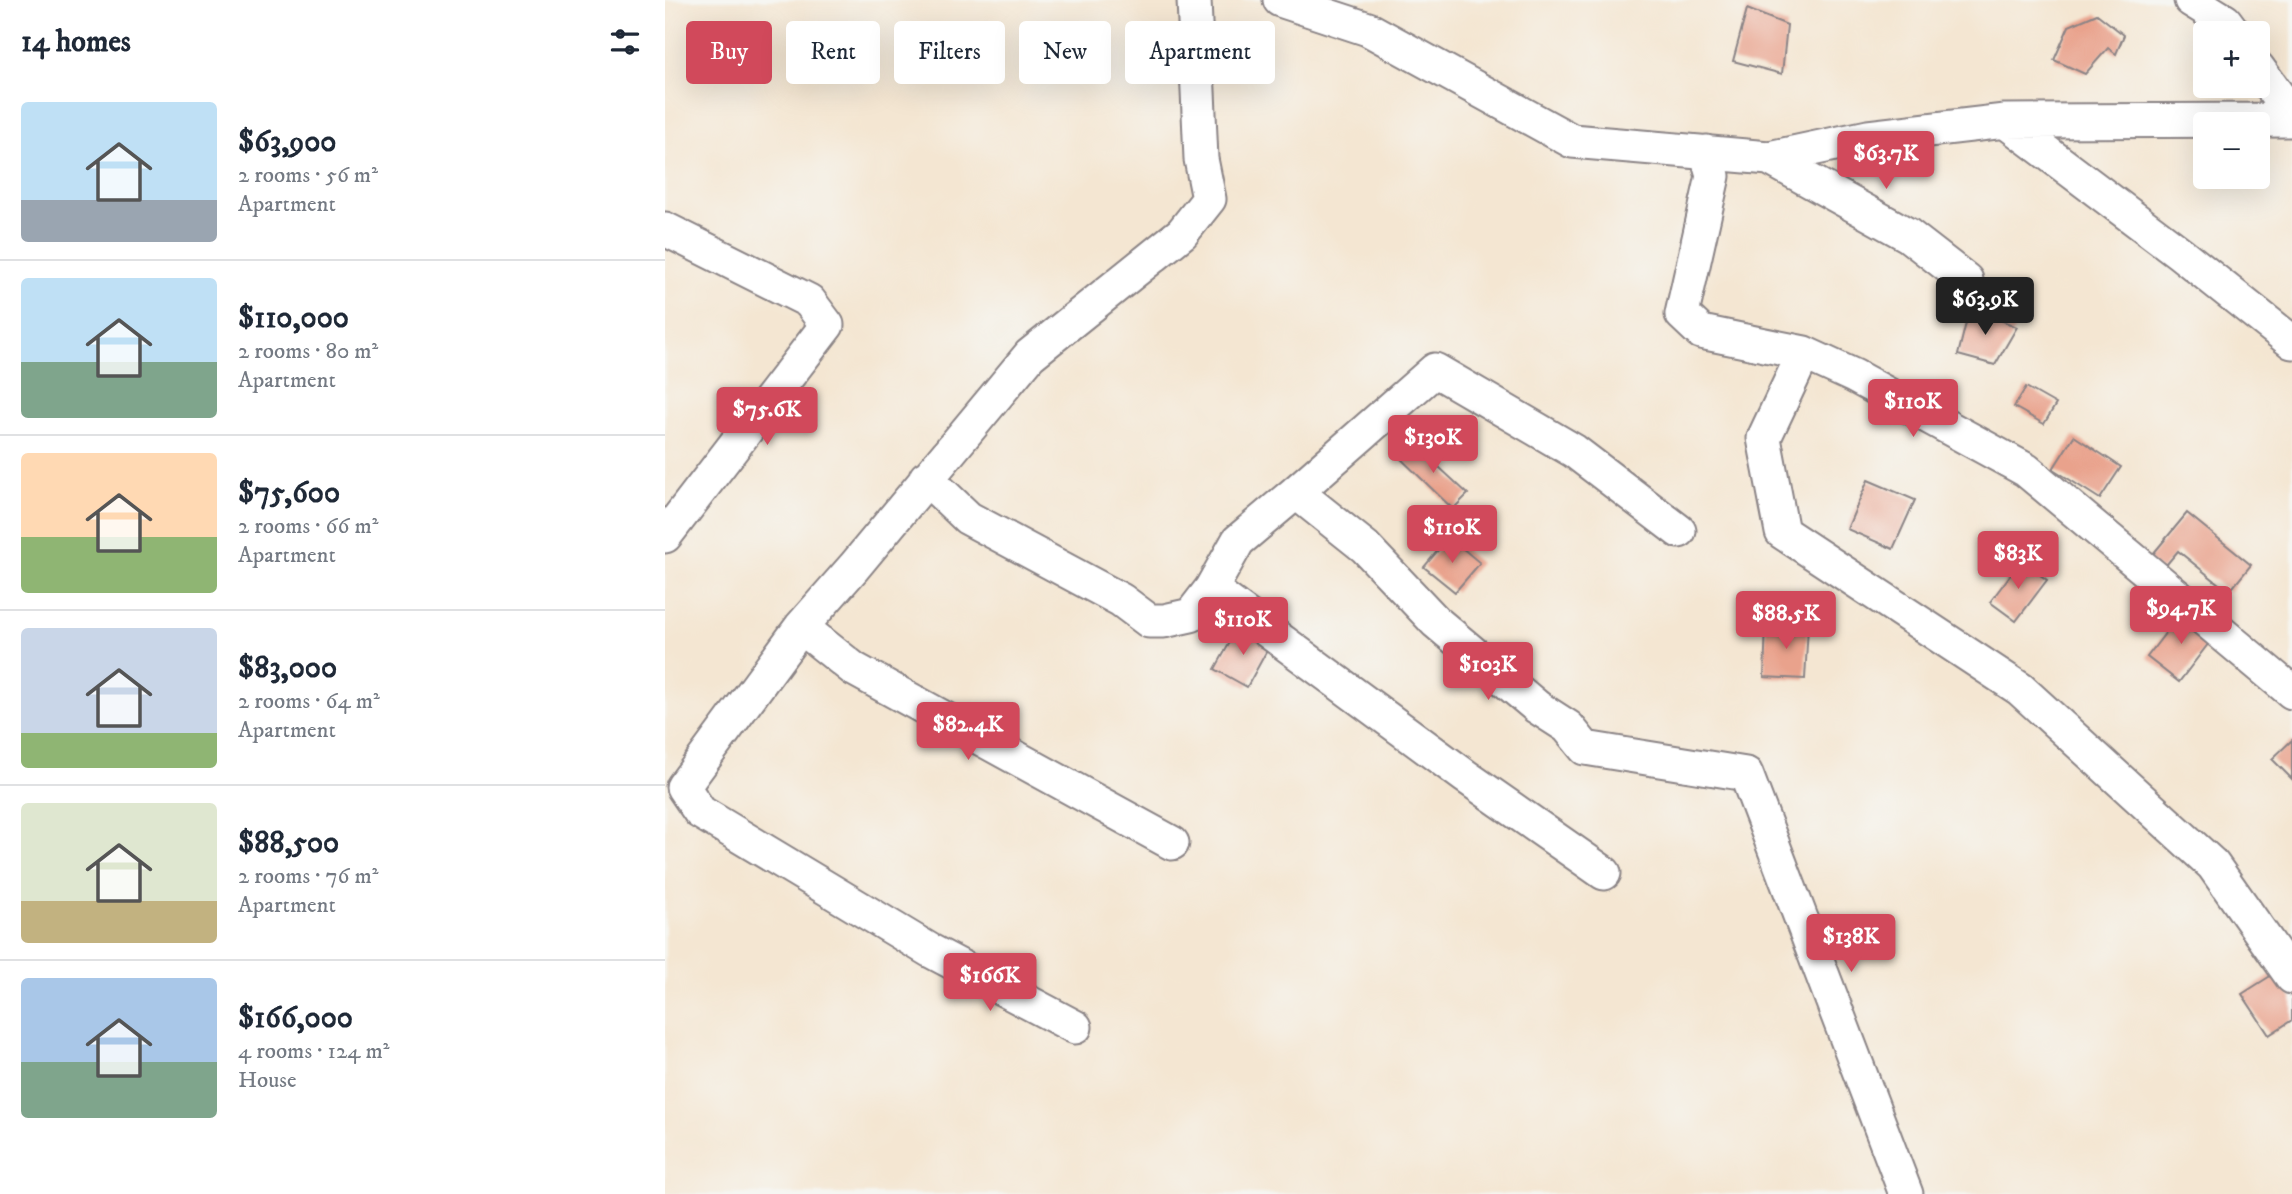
<!DOCTYPE html>
<meta charset="utf-8">
<style>
:root{--surface:#fff;--page:#f6f6f7;--text:#1f2937;--muted:#747a83;--line:#e0e1e3;--accent:#d1495b}
body{margin:0;font-family:"IM FELL DW Pica",serif;background:var(--page);color:var(--text);height:100vh;display:flex;flex-direction:column;font-size:26px;white-space:nowrap}
*{box-sizing:border-box;margin:0}
p{font-size:23px;color:var(--muted)}
.icon{flex:none;width:38px;height:38px;fill:none;stroke:currentColor;stroke-width:2;stroke-linecap:round;stroke-linejoin:round}
.map{position:relative;flex:1;overflow:hidden}
.details{display:flex;flex-direction:column;background:var(--surface);width:665px}
.details>*{flex:none}
.banner{position:absolute;left:21px;top:21px;width:665px;height:63px;display:flex;gap:14px}
.controls{position:absolute;left:1528px;top:21px;display:grid;gap:14px}
.controls a{display:grid;place-items:center;width:77px;height:77px;border-radius:7px;background:var(--surface);box-shadow:0 7px 28px #0002;font-size:35px}
.price{position:absolute;translate:-50% -60px;padding:0 16px;border-radius:7px;background:var(--accent);color:#fff;font-size:23px;line-height:46px;filter:drop-shadow(0 2px 4px #0008)}
.price::after{content:'';position:absolute;left:50%;top:42px;width:21px;height:16px;margin-left:-10px;background:inherit;clip-path:polygon(0 0,100% 0,50% 100%)}
.price.selected{background:#222;color:#fff}
ul{padding:0;list-style:none}
li{display:flex;align-items:center;gap:21px;height:175px;padding:0 21px}
li+li{border-top:2px solid var(--line)}
li span{display:grid;place-items:center;flex:none;width:196px;height:140px;border-radius:7px;color:#555}
li>.icon{margin-inline-start:auto}
span .icon{width:84px;height:84px;fill:#fffc;stroke-width:1}
li b{font-size:30px}
h2{display:flex;justify-content:space-between;align-items:center;height:84px;padding:0 21px;font-size:30px}
.tag{padding:0 24px;border-radius:7px;background:var(--surface);box-shadow:0 7px 28px #0002;font-size:24px;line-height:63px}
.tag.selected{background:var(--accent);color:#fff}
main{display:flex;flex:1;min-height:0}
.map>svg:first-child{display:block}
</style>
<main>
<section class="details">
<h2>14 homes<svg class="icon" aria-label="filters" viewBox="0 0 24 24"><path d="M4 7h16M4 17h16"/><circle cx="9" cy="7" r="2"/><circle cx="15" cy="17" r="2"/></svg></h2>
<ul>
<li><span style="background:linear-gradient(#bfe0f5 70%,#9aa5b1 0)"><svg class="icon" aria-label="home" viewBox="0 0 24 24"><path d="M3 11l9-7 9 7M6 9v11h12V9"/></svg></span><div><b>$63,900</b><p>2 rooms · 56 m²</p><p>Apartment</p></div></li>
<li><span style="background:linear-gradient(#bfe0f5 60%,#7fa58c 0)"><svg class="icon" aria-label="home" viewBox="0 0 24 24"><path d="M3 11l9-7 9 7M6 9v11h12V9"/></svg></span><div><b>$110,000</b><p>2 rooms · 80 m²</p><p>Apartment</p></div></li>
<li><span style="background:linear-gradient(#ffd9b3 60%,#8fb573 0)"><svg class="icon" aria-label="home" viewBox="0 0 24 24"><path d="M3 11l9-7 9 7M6 9v11h12V9"/></svg></span><div><b>$75,600</b><p>2 rooms · 66 m²</p><p>Apartment</p></div></li>
<li><span style="background:linear-gradient(#c9d6e8 75%,#8fb573 0)"><svg class="icon" aria-label="home" viewBox="0 0 24 24"><path d="M3 11l9-7 9 7M6 9v11h12V9"/></svg></span><div><b>$83,000</b><p>2 rooms · 64 m²</p><p>Apartment</p></div></li>
<li><span style="background:linear-gradient(#dfe7d0 70%,#c2b280 0)"><svg class="icon" aria-label="home" viewBox="0 0 24 24"><path d="M3 11l9-7 9 7M6 9v11h12V9"/></svg></span><div><b>$88,500</b><p>2 rooms · 76 m²</p><p>Apartment</p></div></li>
<li><span style="background:linear-gradient(#a9c7e8 60%,#7fa58c 0)"><svg class="icon" aria-label="home" viewBox="0 0 24 24"><path d="M3 11l9-7 9 7M6 9v11h12V9"/></svg></span><div><b>$166,000</b><p>4 rooms · 124 m²</p><p>House</p></div></li>
</ul>
</section>
<div class="map">
<svg width="1627" height="1194" viewBox="0 0 1627 1194">
<rect width="100%" height="100%" fill="#f6f6f2"/>
<filter id="ink" filterUnits="userSpaceOnUse"><feTurbulence type="fractalNoise" baseFrequency=".0143" numOctaves="2"/><feDisplacementMap in="SourceGraphic" scale="14" xChannelSelector="R" yChannelSelector="G"/><feConvolveMatrix kernelMatrix="1 2 1 2 8 2 1 2 1" color-interpolation-filters="sRGB"/></filter>
<filter id="wash" filterUnits="userSpaceOnUse"><feTurbulence type="fractalNoise" baseFrequency=".00686" numOctaves="4" result="noise"/><feDisplacementMap in="SourceGraphic" scale="28" xChannelSelector="R" yChannelSelector="G"/><feGaussianBlur stdDeviation="1.57" result="paint"/><feColorMatrix in="noise" values="0 0 0 0 0 0 0 0 0 0 0 0 0 0 0 0 0 1.4 0 .05"/><feComposite in="paint" operator="in"/></filter>
<g filter="url(#wash)">
<rect width="100%" height="100%" fill="#f4e6d2"/>
<g id="blocks">
<path fill="#e9a28c" d="M 1082,9 L 1122,25 L 1117,74 L 1068,61 Z
M 1432,14 L 1459,35 L 1451,54 L 1443,48 L 1420,74 L 1389,60 L 1404,26 Z
M 1305,307 L 1352,327 L 1330,365 L 1293,355 Z
M 1361,387 L 1391,404 L 1379,424 L 1349,407 Z
M 1409,436 L 1456,467 L 1435,499 L 1388,469 Z
M 746,441 L 803,494 L 788,509 L 732,455 Z
M 1203,480 L 1250,500 L 1228,549 L 1182,529 Z
M 1522,513 L 1586,565 L 1564,592 L 1513,551 L 1496,571 L 1483,560 Z
M 784,537 L 815,563 L 790,592 L 759,567 Z
M 1356,561 L 1382,580 L 1351,621 L 1325,602 Z
M 1518,610 L 1550,635 L 1514,682 L 1482,657 Z
M 1101,624 L 1143,626 L 1140,679 L 1099,677 Z
M 573,628 L 605,645 L 582,687 L 550,669 Z
M 1627,740 L 1627,779 L 1607,759 Z
M 1610,973 L 1627,998 L 1627,1020 L 1604,1035 L 1577,994 Z"/>
</g>
</g>
<g filter="url(#ink)">
<use href="#blocks" fill-opacity="0" stroke="#8b8486" stroke-width="2"/>
<g fill="none" stroke-linecap="round" stroke-linejoin="round">
<g stroke="#8b8486" stroke-width="37">
<path id="minor" d="M 615,0 L 703,29 L 907,141 L 1104,158 L 1203,137 L 1340,121 L 1627,120
M 1526,0 L 1560,21 L 1569,33
M 1592,67 L 1627,115
M 1340,121 L 1515,253 L 1627,342
M 1041,152 L 1048,176 L 1017,314 L 1036,332 L 1139,353 L 1189,376 L 1361,470 L 1627,692
M 1104,158 L 1243,235 L 1301,280
M 0,229 L 144,301 L 162,325 L 0,536
M 1139,353 L 1099,438 L 1117,532 L 1355,689 L 1548,865 L 1627,977
M 261,478 L 303,518 L 456,600 L 484,621 L 499,621 L 526,615 L 546,589 L 573,541 L 631,492 L 770,370 L 909,451 L 1014,531
M 631,492 L 700,547 L 771,622 L 872,707 L 903,727 L 920,748 L 1081,774 L 1241,1194
M 546,589 L 800,776 L 939,873
M 136,627 L 189,669 L 507,843
M 410,1027 L 266,951 L 35,812 L 18,787 L 136,627 L 189,567 L 365,355 L 517,233 L 544,199 L 536,159 L 529,0"/>
</g>
<use href="#minor" stroke="#fff" stroke-width="33"/>
</g>
</g>
</svg>
<div class="controls">
<a>+</a>
<a>−</a>
</div>
<b class="price" style="left:1221px;top:191px">$63.7K</b>
<b class="price selected" style="left:1320px;top:337px">$63.9K</b>
<b class="price" style="left:1248px;top:439px">$110K</b>
<b class="price" style="left:102px;top:447px">$75.6K</b>
<b class="price" style="left:768px;top:475px">$130K</b>
<b class="price" style="left:787px;top:565px">$110K</b>
<b class="price" style="left:1353px;top:591px">$83K</b>
<b class="price" style="left:1516px;top:646px">$94.7K</b>
<b class="price" style="left:1121px;top:651px">$88.5K</b>
<b class="price" style="left:578px;top:657px">$110K</b>
<b class="price" style="left:823px;top:702px">$103K</b>
<b class="price" style="left:303px;top:762px">$82.4K</b>
<b class="price" style="left:1186px;top:974px">$138K</b>
<b class="price" style="left:325px;top:1013px">$166K</b>
<div class="banner">
<a class="tag selected">Buy</a>
<a class="tag">Rent</a>
<a class="tag">Filters</a>
<a class="tag">New</a>
<a class="tag">Apartment</a>
</div>
</div>
</main>
